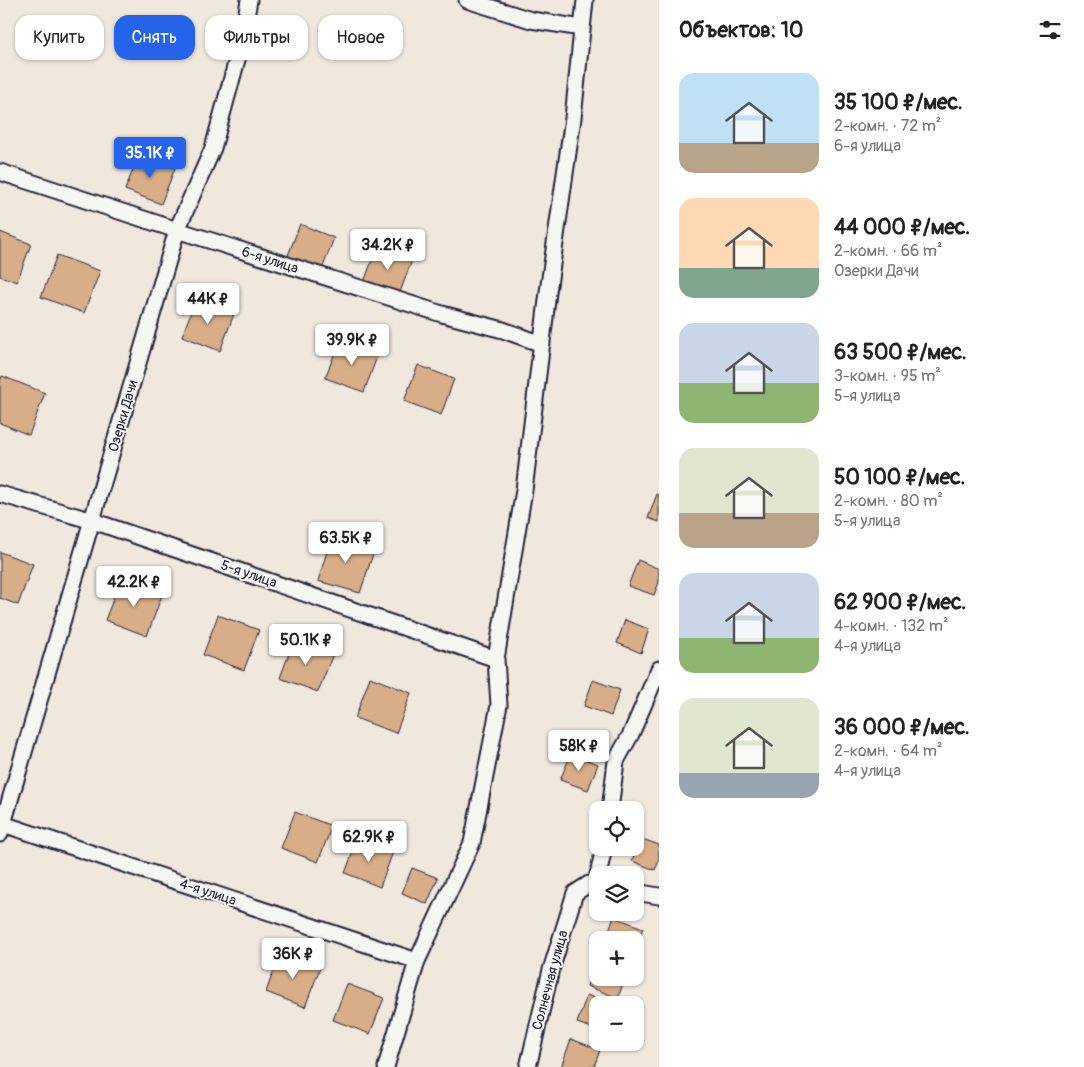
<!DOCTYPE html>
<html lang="ru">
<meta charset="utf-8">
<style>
:root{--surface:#fff;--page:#f6f6f6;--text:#222;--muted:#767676;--accent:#2563eb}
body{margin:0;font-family:Pangolin,sans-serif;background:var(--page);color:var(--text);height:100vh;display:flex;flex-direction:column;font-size:19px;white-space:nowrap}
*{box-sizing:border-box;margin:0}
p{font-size:16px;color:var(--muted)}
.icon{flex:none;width:28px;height:28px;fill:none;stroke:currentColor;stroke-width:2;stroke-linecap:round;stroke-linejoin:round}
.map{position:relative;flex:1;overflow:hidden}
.side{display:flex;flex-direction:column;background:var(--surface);width:425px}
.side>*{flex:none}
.banner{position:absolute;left:15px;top:15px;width:475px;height:45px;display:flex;gap:10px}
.buttons{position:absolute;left:589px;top:801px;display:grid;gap:10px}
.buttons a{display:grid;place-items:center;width:55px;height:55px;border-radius:10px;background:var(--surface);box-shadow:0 1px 4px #0004;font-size:25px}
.price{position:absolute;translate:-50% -42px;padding:0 11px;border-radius:5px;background:#fff;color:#222;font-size:16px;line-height:32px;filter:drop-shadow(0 1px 2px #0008)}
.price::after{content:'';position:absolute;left:50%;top:30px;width:15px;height:11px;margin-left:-8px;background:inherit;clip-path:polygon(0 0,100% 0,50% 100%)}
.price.on{background:var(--accent);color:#fff}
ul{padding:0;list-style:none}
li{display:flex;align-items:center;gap:15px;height:125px;padding:0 20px}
li span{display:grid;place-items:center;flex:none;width:140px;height:100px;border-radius:15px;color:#555}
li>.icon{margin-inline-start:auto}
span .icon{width:60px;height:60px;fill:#fffc;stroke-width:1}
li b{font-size:21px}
h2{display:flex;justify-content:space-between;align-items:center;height:60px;padding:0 20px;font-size:21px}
.tag{padding:0 18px;border-radius:15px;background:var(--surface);box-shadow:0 1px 4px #0004;font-size:18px;line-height:45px}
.tag.on{background:var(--accent);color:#fff}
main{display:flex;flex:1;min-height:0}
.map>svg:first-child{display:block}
</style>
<main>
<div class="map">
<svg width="659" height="1067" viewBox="0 0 659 1067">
<rect width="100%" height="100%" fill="#f0e8dd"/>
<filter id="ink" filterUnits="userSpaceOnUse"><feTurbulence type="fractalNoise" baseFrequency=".02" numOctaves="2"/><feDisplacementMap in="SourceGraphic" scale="10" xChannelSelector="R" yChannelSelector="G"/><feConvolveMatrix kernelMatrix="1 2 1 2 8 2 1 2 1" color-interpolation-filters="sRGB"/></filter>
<g filter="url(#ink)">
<path fill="#d7ae88" stroke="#22223b" d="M 139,154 L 175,168 L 161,204 L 125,190 Z
M 300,224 L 334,238 L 321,272 L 287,258 Z
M 0,232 L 31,244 L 17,282 L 0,276 Z
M 377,247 L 412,260 L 399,295 L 364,282 Z
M 57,255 L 100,271 L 84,313 L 41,297 Z
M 196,299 L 234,314 L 220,351 L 182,336 Z
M 340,340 L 378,354 L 364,392 L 325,378 Z
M 418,365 L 454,379 L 441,415 L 404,401 Z
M 2,376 L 45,393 L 29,435 L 0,423 L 0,382 Z
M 657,494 L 659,495 L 659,522 L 648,518 Z
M 332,535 L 375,548 L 360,593 L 318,581 Z
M 0,552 L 33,564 L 18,605 L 0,598 Z
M 638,560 L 659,569 L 659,582 L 654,595 L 628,586 Z
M 121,579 L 162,595 L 147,636 L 105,620 Z
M 218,615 L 259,630 L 244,670 L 203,655 Z
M 625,620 L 649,629 L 641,653 L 617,643 Z
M 294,640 L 333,654 L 318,692 L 280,678 Z
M 370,677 L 411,693 L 396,733 L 355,718 Z
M 593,680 L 620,690 L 611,716 L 584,706 Z
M 571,754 L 598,764 L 588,790 L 560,780 Z
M 295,812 L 332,826 L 318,862 L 281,848 Z
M 640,838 L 659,845 L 659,861 L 655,870 L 632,861 Z
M 358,839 L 393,852 L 380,887 L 345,873 Z
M 412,868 L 438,878 L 427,904 L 402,893 Z
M 614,917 L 643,928 L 635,949 L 635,940 L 605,940 Z
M 280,953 L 320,968 L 305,1007 L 266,992 Z
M 598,958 L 598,978 L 625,978 L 618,998 L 587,986 Z
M 347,984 L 384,998 L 370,1034 L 333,1020 Z
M 587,995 L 612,1005 L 598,1005 L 598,1030 L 577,1023 Z
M 571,1039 L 600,1050 L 594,1067 L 561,1067 Z"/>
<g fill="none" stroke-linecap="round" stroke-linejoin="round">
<g stroke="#22223b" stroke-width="19">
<path id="street" d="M 467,0 L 531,20 L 582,28
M 0,172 L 177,230 L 442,314 L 503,330 L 542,344
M 0,494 L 93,521 L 496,659
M 610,810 L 616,761 L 631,734 L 659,669
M 0,823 L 417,961
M 0,834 L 177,230 L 213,148 L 242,41 L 249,0
M 598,875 L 604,848
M 635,892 L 659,896
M 386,1067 L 417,961 L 472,843 L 499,705 L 496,659 L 524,490 L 548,292 L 573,118 L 585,0
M 528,1067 L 551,970 L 575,893 L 589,884 L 598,884"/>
</g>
<use href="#street" stroke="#f6f6f2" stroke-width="15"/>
</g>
</g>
<g text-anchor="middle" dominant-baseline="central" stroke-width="4" stroke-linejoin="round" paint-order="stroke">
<g font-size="14" fill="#22223b" stroke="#f6f6f2">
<text transform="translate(270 260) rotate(18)">6-я улица</text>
<text transform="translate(123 416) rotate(-74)">Озерки Дачи</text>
<text transform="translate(249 574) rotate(19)">5-я улица</text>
<text transform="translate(208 892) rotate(18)">4-я улица</text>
<text transform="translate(550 980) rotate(-75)">Солнечная улица</text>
</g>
</g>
</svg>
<div class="buttons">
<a><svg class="icon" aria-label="locate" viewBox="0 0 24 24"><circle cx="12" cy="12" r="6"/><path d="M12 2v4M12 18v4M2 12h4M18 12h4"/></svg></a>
<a><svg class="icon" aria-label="layers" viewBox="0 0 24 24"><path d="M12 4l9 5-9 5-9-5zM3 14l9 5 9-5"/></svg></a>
<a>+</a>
<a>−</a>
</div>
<b class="price on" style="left:150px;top:179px">35.1K ₽</b>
<b class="price" style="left:388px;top:271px">34.2K ₽</b>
<b class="price" style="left:208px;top:325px">44K ₽</b>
<b class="price" style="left:352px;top:366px">39.9K ₽</b>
<b class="price" style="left:346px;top:564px">63.5K ₽</b>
<b class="price" style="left:134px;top:608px">42.2K ₽</b>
<b class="price" style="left:306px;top:666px">50.1K ₽</b>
<b class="price" style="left:579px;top:772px">58K ₽</b>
<b class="price" style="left:369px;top:863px">62.9K ₽</b>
<b class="price" style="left:293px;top:980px">36K ₽</b>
<div class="banner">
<a class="tag">Купить</a>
<a class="tag on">Снять</a>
<a class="tag">Фильтры</a>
<a class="tag">Новое</a>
</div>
</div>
<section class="side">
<h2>Объектов: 10<svg class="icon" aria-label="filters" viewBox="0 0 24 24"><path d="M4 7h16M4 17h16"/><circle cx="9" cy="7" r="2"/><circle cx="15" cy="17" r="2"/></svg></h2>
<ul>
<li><span style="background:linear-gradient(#bfe0f5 70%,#b9a48a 0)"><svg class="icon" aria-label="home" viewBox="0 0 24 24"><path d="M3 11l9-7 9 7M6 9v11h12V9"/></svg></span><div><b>35 100 ₽/мес.</b><p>2-комн. · 72 m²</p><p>6-я улица</p></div></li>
<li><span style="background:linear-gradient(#ffd9b3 70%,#7fa58c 0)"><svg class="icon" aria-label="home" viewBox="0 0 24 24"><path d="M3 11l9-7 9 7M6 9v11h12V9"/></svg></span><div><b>44 000 ₽/мес.</b><p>2-комн. · 66 m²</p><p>Озерки Дачи</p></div></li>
<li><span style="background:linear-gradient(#c9d6e8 60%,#8fb573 0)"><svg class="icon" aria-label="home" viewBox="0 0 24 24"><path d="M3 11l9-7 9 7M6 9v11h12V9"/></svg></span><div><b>63 500 ₽/мес.</b><p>3-комн. · 95 m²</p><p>5-я улица</p></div></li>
<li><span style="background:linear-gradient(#dfe7d0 65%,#b9a48a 0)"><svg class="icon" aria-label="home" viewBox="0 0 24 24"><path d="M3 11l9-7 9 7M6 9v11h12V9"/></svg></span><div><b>50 100 ₽/мес.</b><p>2-комн. · 80 m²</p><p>5-я улица</p></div></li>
<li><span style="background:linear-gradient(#c9d6e8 65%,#8fb573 0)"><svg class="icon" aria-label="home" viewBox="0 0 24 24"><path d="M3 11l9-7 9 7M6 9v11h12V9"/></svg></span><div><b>62 900 ₽/мес.</b><p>4-комн. · 132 m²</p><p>4-я улица</p></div></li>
<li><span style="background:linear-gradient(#dfe7d0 75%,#9aa5b1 0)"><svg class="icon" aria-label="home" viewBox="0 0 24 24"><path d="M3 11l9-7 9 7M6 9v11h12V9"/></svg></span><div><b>36 000 ₽/мес.</b><p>2-комн. · 64 m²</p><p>4-я улица</p></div></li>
</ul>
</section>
</main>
